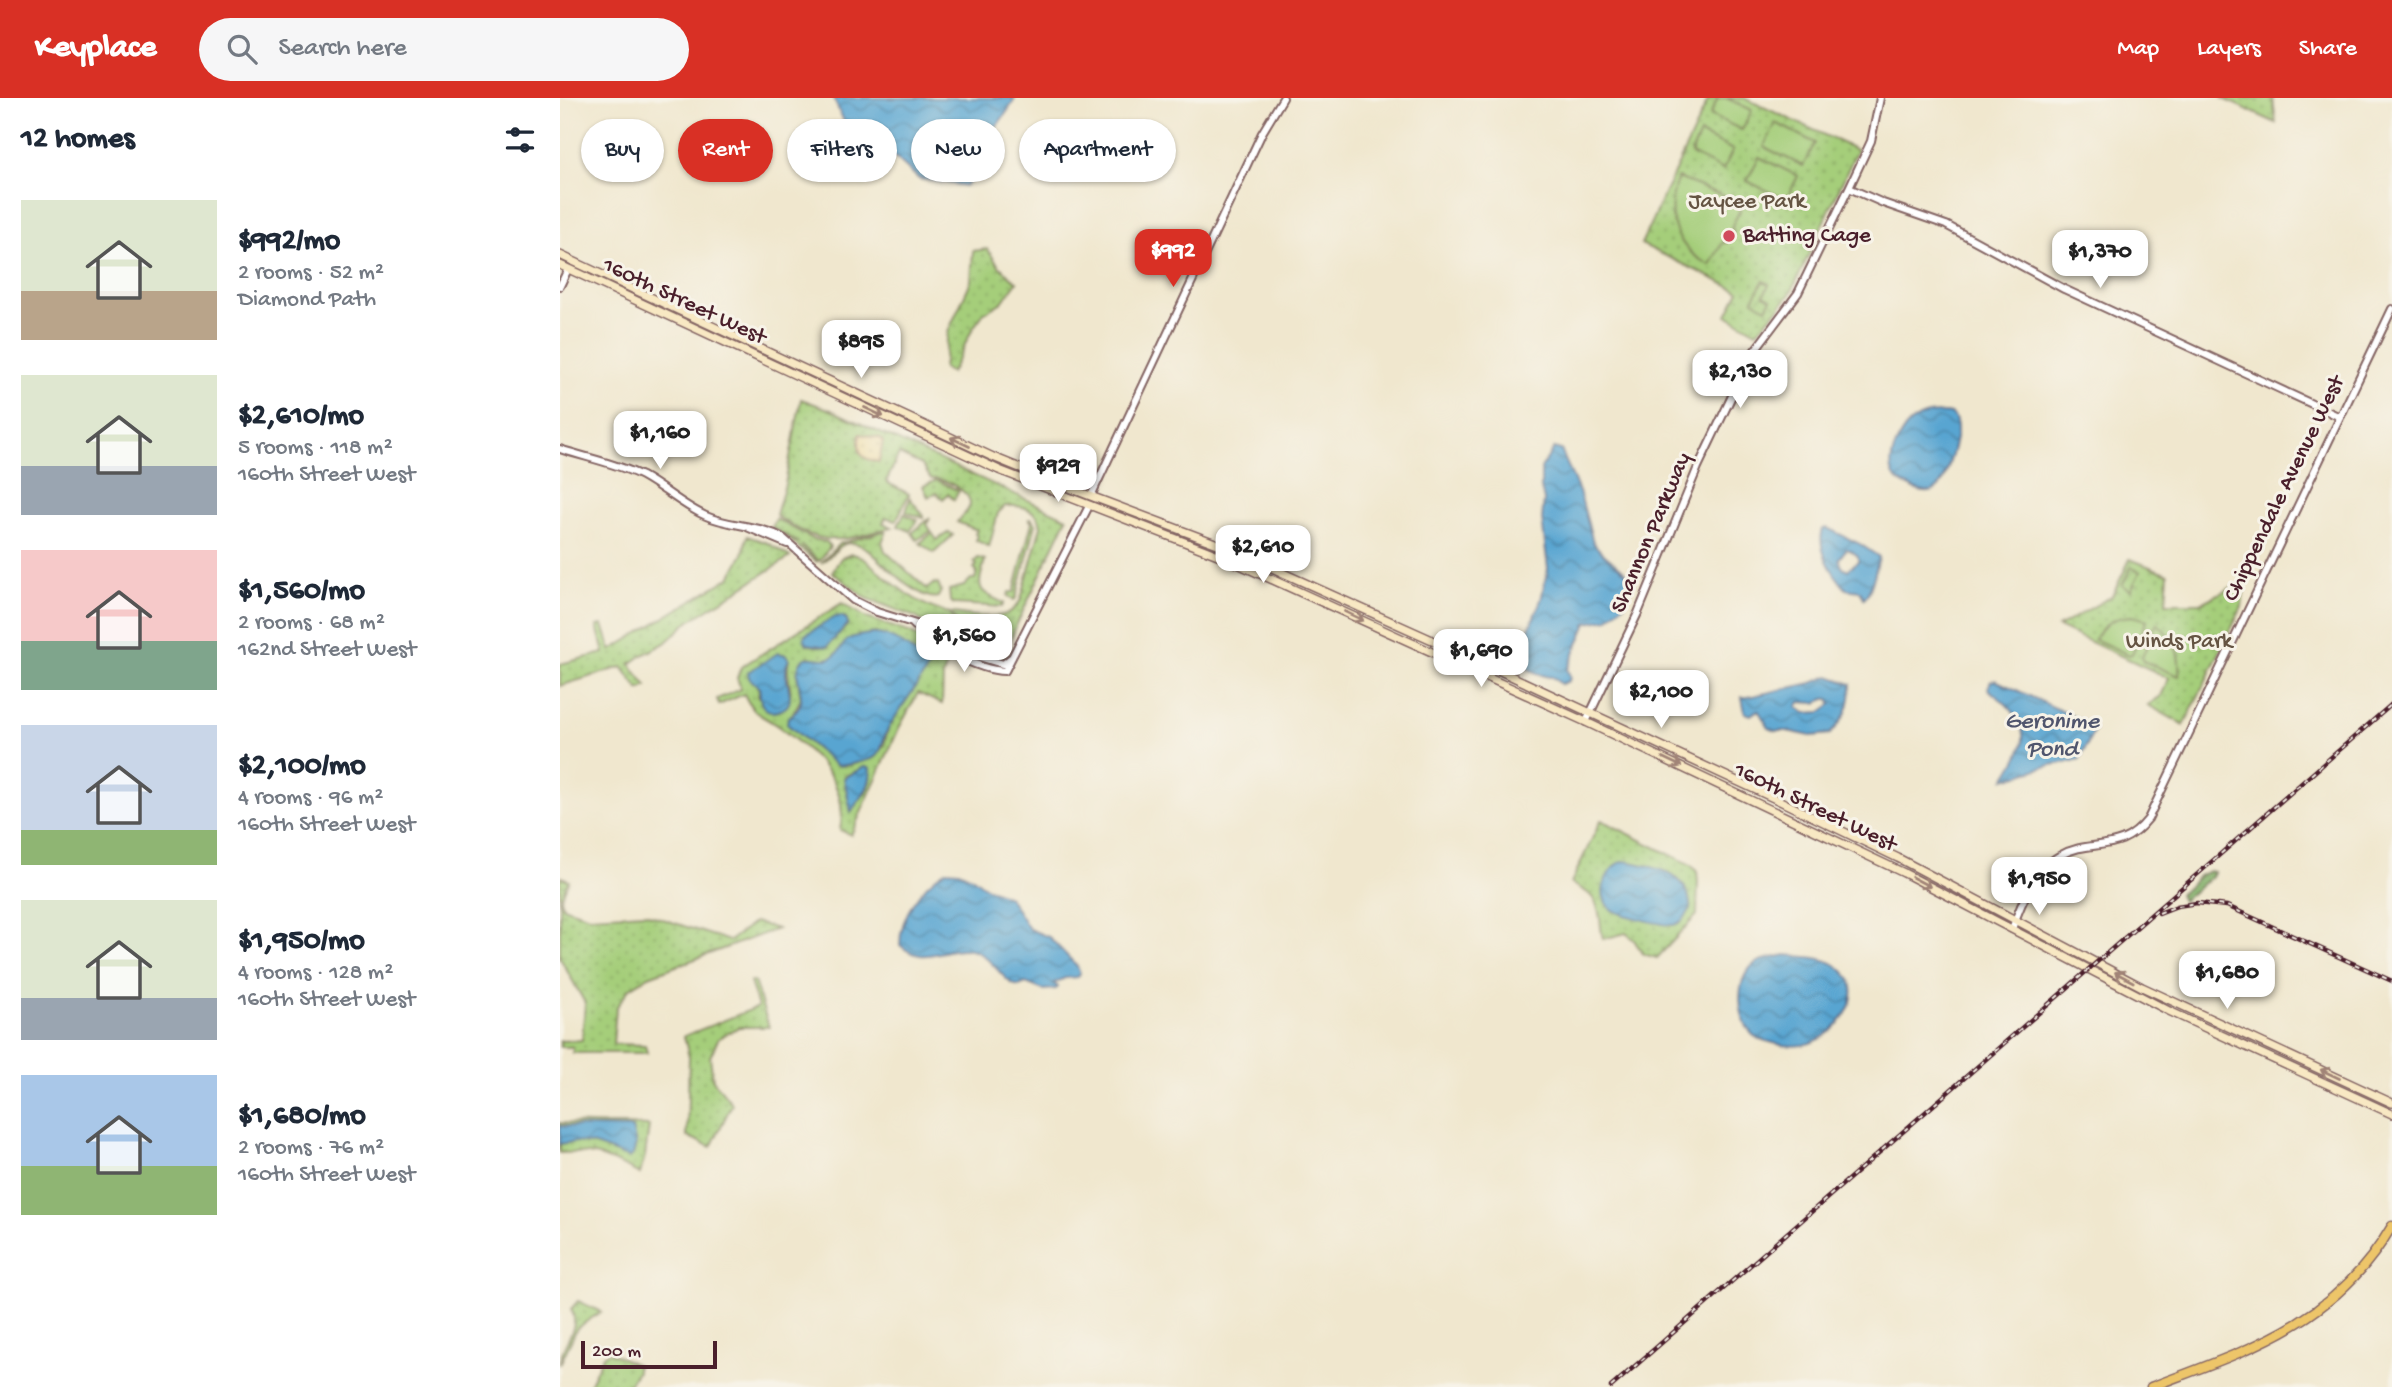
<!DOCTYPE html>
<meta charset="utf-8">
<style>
:root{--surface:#fff;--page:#f6f6f7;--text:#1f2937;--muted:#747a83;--accent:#d93025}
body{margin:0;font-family:"Gochi Hand",sans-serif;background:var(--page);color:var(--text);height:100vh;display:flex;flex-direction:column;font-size:26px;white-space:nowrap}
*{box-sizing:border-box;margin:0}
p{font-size:23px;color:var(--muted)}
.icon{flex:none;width:38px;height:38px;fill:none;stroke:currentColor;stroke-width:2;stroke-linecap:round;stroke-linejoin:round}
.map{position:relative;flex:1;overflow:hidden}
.side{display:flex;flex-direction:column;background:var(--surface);width:560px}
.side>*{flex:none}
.banner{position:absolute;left:21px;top:21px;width:665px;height:63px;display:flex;gap:14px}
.scale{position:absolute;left:21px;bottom:18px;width:136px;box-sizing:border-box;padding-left:7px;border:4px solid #4a1f2b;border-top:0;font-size:19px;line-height:24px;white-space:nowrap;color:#4a1f2b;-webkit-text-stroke:5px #f7f3e8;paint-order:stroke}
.price{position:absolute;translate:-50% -60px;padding:0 16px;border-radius:14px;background:#fff;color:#222;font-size:23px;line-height:46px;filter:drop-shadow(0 2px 4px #0008)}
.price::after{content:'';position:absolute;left:50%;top:42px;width:21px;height:16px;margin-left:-10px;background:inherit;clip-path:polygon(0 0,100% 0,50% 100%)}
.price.current{background:var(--accent);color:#fff}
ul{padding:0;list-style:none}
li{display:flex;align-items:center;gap:21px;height:175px;padding:0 21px}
li span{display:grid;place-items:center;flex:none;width:196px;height:140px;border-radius:0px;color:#555}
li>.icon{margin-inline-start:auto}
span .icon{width:84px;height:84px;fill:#fffc;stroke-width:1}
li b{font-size:30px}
h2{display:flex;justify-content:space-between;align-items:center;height:84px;padding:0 21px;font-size:30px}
.tag{padding:0 24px;border-radius:32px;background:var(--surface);box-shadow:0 2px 5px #0004;font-size:24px;line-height:63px}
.tag.current{background:var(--accent);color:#fff}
header{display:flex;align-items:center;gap:42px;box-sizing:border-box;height:98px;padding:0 35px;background:var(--accent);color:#fff}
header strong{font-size:33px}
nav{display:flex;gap:38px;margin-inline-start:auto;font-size:24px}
.search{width:490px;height:63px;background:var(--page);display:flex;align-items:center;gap:18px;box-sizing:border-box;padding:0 24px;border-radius:38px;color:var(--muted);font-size:26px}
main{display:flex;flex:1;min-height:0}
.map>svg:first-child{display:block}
</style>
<header>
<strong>Keyplace</strong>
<div class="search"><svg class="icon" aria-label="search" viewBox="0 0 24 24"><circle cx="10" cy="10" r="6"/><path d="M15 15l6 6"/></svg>Search here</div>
<nav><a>Map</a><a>Layers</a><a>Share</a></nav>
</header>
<main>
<section class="side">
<h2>12 homes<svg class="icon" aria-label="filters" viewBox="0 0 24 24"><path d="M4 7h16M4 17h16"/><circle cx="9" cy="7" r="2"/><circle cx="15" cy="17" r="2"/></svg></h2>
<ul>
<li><span style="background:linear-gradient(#dfe7d0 65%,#b9a48a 0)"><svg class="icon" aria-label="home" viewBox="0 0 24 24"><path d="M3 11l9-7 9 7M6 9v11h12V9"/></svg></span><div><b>$992/mo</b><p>2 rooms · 52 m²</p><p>Diamond Path</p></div></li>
<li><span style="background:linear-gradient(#dfe7d0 65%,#9aa5b1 0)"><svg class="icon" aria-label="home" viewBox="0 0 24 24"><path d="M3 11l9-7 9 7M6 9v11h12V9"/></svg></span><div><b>$2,610/mo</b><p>5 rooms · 118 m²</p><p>160th Street West</p></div></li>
<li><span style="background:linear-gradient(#f6c9c9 65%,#7fa58c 0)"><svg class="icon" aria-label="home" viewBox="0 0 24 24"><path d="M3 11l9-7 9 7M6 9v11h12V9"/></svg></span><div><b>$1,560/mo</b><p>2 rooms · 68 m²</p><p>162nd Street West</p></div></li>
<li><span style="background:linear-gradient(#c9d6e8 75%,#8fb573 0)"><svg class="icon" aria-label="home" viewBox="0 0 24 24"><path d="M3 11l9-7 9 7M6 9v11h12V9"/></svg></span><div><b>$2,100/mo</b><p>4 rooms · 96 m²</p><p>160th Street West</p></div></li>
<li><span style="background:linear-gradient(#dfe7d0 70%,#9aa5b1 0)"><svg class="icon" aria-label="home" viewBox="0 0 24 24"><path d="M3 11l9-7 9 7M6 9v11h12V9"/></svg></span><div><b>$1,950/mo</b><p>4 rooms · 128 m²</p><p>160th Street West</p></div></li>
<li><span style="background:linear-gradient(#a9c7e8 65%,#8fb573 0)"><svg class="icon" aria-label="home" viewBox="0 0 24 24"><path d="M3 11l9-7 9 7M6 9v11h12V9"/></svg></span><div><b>$1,680/mo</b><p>2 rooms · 76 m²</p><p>160th Street West</p></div></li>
</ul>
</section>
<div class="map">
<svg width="1832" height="1289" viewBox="0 0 1832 1289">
<defs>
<pattern id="grass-dots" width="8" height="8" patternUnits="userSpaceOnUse" patternTransform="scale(1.75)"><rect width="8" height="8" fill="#a5ce7a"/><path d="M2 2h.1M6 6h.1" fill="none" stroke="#90b06a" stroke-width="1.8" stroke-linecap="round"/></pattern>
<pattern id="forest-firs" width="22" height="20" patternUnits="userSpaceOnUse" patternTransform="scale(1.75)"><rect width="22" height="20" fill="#84b16a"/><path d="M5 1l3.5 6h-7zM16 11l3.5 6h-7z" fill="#6e8f57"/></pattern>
<pattern id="sand-dots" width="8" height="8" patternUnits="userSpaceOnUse" patternTransform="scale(1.75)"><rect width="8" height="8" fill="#eeda9e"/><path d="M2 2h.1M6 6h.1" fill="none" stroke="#cebb88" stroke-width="1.8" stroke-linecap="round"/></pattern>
<pattern id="garden-furrows" width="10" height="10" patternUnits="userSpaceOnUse" patternTransform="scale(1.75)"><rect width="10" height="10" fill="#a5ce7a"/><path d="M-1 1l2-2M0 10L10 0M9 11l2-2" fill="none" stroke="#90b06a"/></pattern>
<pattern id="water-waves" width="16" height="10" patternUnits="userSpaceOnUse" patternTransform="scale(1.75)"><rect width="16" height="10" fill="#58a5d1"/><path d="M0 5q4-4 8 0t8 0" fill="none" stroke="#4b86aa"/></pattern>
</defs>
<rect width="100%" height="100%" fill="#f7f3e8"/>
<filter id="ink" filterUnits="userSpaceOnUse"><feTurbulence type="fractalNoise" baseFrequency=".0143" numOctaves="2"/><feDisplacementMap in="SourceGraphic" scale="14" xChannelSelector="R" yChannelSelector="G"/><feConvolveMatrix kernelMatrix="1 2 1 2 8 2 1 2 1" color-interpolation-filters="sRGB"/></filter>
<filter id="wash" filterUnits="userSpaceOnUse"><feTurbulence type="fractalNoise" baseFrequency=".00686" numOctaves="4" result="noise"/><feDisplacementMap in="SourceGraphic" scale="28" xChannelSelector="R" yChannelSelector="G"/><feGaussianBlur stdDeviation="1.57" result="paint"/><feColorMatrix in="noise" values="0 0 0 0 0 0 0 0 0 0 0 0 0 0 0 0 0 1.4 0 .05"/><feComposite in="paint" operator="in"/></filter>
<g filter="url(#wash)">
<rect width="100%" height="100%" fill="#f0e7ce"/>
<path fill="url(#grass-dots)" stroke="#787652" stroke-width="2" fill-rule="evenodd" d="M 1149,0 L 1184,0 L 1297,52 L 1232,193 L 1219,210 L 1196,234 L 1167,217 L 1179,193 L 1081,146 Z
M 1662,0 L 1713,0 L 1716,25 Z
M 427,151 L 440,169 L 457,184 L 442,204 L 424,215 L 413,230 L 391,275 L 383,270 L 388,234 L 411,183 L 413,153 Z
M 102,208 L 354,326 L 352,329 L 101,212 Z
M 241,301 L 271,312 L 507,420 L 456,528 L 443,563 L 399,545 L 400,533 L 391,515 C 415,517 449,528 461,501 L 481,428 C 479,411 461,407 445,408 L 438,415 L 429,449 L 416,442 L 418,438 L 415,436 L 417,432 L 397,424 C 401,419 411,412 410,405 C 409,392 382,379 371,381 L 362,367 L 339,356 L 326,384 L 349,396 L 336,423 L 326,419 L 323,425 L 332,429 C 298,438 273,450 240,432 C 232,427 222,423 216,417 L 225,386 Z
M 377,382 L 399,393 L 394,402 L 388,396 L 383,401 L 376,395 L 368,399 L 363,388 Z
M 350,400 L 364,418 L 364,420 L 346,414 Z
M 344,416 L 358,422 L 350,433 L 338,428 Z
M 370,420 L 367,426 L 371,433 L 357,442 L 352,435 Z
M 471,420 L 476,426 L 456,500 L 454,502 L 448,498 L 449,494 L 454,494 L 472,424 L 469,421 Z
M 216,421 L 253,441 L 267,444 L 270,449 L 259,463 L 241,447 L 257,463 L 256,464 L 230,442 L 212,432 L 212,430 L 239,445 L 212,429 Z
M 324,433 L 326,435 L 322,444 L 325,453 L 367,491 L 374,485 L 378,486 L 381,493 L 378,499 C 360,505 320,461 306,450 C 282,436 278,454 261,465 L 279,446 Z
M 389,434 L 393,437 L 374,455 L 360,445 L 372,435 L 377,442 Z
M 187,438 L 208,445 L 230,459 L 128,524 L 105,545 L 81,558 L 70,566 L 87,588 L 79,592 L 62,569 L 0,588 L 0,566 L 44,555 L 37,528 L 43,527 L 51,552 L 170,479 L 183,456 Z
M 291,456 C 304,457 313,469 323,477 C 342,493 365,511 390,515 L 398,532 L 397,542 L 395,543 L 355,519 L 306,500 L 272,474 L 281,460 Z
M 418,460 L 425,462 C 417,491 416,492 444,505 L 442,509 L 394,506 L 390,503 L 389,492 L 404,488 L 411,481 L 415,481 L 417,473 L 414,470 L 417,467 L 414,464 Z
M 1570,461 L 1608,476 L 1606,505 L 1641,505 L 1674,488 L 1684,493 L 1682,509 L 1624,627 L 1588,607 L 1601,598 L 1609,580 L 1498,529 L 1552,498 Z
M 282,505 L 307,520 L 351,535 L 389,559 L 383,578 L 382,606 L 358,595 L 339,630 L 291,737 L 280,732 C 290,683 255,657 219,629 C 201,615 196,621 184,596 L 159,607 L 157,601 L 181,591 L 177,580 L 181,569 ZM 285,519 L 288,526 C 285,531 272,543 267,549 L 248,547 ZM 316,535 L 345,603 L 328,631 L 324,647 L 315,659 C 303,662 289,670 276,667 L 227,626 L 241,601 L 237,576 L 248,559 L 263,562 L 272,560 L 292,540 ZM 218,555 L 226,557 L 229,560 C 224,580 236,591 227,607 L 198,599 L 199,592 L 195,584 ZM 301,671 L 304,671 L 311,680 L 307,692 L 291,714 C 290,703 284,689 285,678 Z
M 1041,722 L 1131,767 L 1137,774 L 1138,784 L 1137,817 L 1097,860 L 1083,856 L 1074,842 L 1066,835 L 1043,841 C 1039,826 1042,809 1030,797 C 1025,792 1017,789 1011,785 Z
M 1,779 L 9,782 L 1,800 L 3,809 L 29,818 L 85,815 L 169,843 L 195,824 L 217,831 L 89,878 L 69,891 L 56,910 L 53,946 L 85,947 L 87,955 L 13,955 L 13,949 L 0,949 L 0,943 L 22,942 L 25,905 L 0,860 L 0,781 Z
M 194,883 L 209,929 L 179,929 L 158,941 L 150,959 L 153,982 L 172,1006 L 151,1049 L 127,1038 L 129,959 L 124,938 L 198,909 L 190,884 Z
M 0,1025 L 89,1028 L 85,1058 L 80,1076 C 49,1061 36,1053 0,1055 Z
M 18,1203 L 41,1214 L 17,1230 L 0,1266 C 0,1246 22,1231 11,1211 Z
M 47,1255 L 51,1255 L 77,1267 L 77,1273 L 68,1289 L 28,1289 L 43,1258 Z"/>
<path fill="url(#forest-firs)" stroke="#67684a" stroke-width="2" d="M 1649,773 L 1654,774 L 1652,778 L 1622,803 L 1619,797 L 1639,778 Z"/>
<path fill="url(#sand-dots)" stroke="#9c7c64" stroke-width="2" d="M 300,336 L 320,340 L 323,343 L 319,364 C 300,361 297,355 300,336 Z"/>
<path fill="url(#garden-furrows)" stroke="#787652" stroke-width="2" d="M 1203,183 L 1209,186 L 1204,197 L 1211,201 L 1206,210 L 1193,202 Z
M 1571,469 L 1580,474 L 1571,492 L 1562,487 Z"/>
<path fill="#a5ce7a" stroke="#787652" stroke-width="2" d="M 1158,0 L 1166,0 L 1192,12 L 1182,32 L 1150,17 Z
M 1216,25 L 1255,45 L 1243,68 L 1204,49 Z
M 1140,36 L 1173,52 L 1163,72 L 1131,56 Z
M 1199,59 L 1238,78 L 1226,102 L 1187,83 Z
M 1118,80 L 1179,104 L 1181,110 L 1171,130 L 1174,133 L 1167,145 L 1163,144 L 1150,167 C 1115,151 1103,115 1118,80 Z
M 1572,518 L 1587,522 L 1572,556 L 1569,557 L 1534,541 C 1545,525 1553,519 1572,518 Z
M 1597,525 C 1614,541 1621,554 1619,578 L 1583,563 L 1582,559 Z"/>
<path fill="url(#water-waves)" stroke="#51627e" stroke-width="2" fill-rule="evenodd" d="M 273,0 L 455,0 C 449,14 437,25 431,38 C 423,55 421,75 406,88 L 359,81 L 335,59 L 302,56 L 294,53 L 289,47 L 283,21 Z
M 1387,315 L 1393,317 C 1401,328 1395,344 1392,357 C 1384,381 1381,404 1352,390 C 1346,387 1338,384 1334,378 C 1325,362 1341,329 1356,321 C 1365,315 1376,315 1387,315 Z
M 994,350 L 1001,352 L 1020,396 L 1033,444 C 1044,461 1064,468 1074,485 L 1064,506 L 1048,521 L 1027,525 L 1007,572 L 1010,578 L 1009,583 L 1001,586 L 992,579 C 985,579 965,572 961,564 C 959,562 960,555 960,552 L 981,502 L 988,471 L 982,421 L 984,402 L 981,390 L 981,370 Z
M 1267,430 L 1300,446 L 1319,459 C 1316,469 1312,494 1304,500 L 1300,493 L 1286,491 C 1273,476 1256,451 1263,431 ZM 1286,451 L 1290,452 L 1298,458 L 1298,463 L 1288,472 L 1282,469 L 1279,461 Z
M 281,518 L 287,521 L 287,527 L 267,549 L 247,546 L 244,541 L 245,537 L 275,519 Z
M 310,536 C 332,534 353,553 369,567 L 369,569 C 355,591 339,611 327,633 C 322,641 324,651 316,658 C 312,662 283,669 276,667 L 227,626 L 228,619 C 255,605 230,582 240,565 C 247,554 260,564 270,560 C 279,557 281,546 289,541 C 294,538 303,537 310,536 Z
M 218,555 L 226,557 L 229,561 C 228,563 226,569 226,572 C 225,588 242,610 213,614 C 198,610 201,601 199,589 L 189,580 L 188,574 Z
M 1269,578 L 1291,586 C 1291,608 1286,620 1270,636 L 1251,638 L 1227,633 L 1216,633 L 1209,630 L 1198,612 L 1191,617 L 1185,615 L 1182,599 L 1188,599 L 1252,585 ZM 1266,601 L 1269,601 L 1272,606 L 1261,614 L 1245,615 L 1237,609 L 1240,604 L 1255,605 Z
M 1435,582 L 1532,627 L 1535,631 L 1519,662 L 1491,667 L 1445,681 C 1464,651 1474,633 1445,605 C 1440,600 1433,596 1428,590 L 1431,583 Z
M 304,669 L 310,670 C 313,687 300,701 291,714 L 284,680 Z
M 1064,763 C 1094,768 1132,775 1130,812 C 1126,818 1122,825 1114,827 C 1107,828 1057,817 1051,811 C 1035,797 1046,769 1064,763 Z
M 386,772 L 399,773 L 412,779 L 423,788 L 449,799 L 469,831 L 489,839 L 517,868 L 520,876 L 518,879 L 505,880 L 494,885 L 498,889 L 496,891 L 483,892 L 466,885 L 459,888 L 453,886 C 440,878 431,860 417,854 C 388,842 367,872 340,847 C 340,817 361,788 386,772 Z
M 1226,857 C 1242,859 1260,858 1274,866 C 1305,884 1292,914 1271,933 C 1252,949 1233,951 1210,944 C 1204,942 1195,941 1191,935 C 1178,918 1175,886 1191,869 C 1200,860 1214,860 1226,857 Z
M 0,1028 L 72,1030 L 76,1046 L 73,1057 L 69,1060 C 45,1051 26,1040 0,1046 Z"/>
</g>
<g filter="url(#ink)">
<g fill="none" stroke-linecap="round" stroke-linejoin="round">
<g stroke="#846564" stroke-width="10">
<path id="tertiary" d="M 1289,90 L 1323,105 L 1386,127 L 1504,191 L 1780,319
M 0,188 L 8,171
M 0,351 C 27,360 56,365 82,378 C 104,390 123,408 146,418 C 171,429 198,426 223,440 L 293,502 L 317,514 L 359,527 L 406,555 L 443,566 L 452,559
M 531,398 L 702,35 L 723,0
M 189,430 L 227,446
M 353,526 C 372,547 416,572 445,573 L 529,408
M 1026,624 L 1078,515 L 1138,369 L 1192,256 L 1238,195 L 1289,90 L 1311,43 L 1320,0
M 1452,831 C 1461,806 1474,772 1499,758 C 1532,739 1559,758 1588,721 L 1832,211"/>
</g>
<g stroke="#846564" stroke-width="10">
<path id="secondary" d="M 0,157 L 433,359 L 512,391 L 663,448 L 910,559 L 1220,703 L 1338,760 L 1582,889 L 1832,1005
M 0,167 L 439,372 L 658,457 L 1026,624 L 1344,775 L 1609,913 L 1832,1016"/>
</g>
<g stroke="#846564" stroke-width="11">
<path id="primary" d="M 1591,1289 C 1690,1251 1775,1226 1832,1128"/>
</g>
<use href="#tertiary" stroke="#fff" stroke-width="6"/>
<use href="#secondary" stroke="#f8e8c3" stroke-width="7"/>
<use href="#primary" stroke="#edc569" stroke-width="8"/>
<g stroke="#4a1f2b" stroke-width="4.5">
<path id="rail" d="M 1599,815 L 1617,808 L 1637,805 L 1667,808 L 1832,883
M 1051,1289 L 1832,606"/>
</g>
<use href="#rail" stroke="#f7f3e8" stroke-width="2" stroke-dasharray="5" stroke-linecap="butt"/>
</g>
<defs><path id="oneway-shaft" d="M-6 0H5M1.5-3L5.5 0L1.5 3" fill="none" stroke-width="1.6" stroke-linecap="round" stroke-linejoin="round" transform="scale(1.75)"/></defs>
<g stroke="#a18477">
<use href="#oneway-shaft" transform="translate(314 314) rotate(25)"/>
<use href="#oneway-shaft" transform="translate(400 344) rotate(-155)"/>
<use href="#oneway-shaft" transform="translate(794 518) rotate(25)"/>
<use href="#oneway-shaft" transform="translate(1112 664) rotate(25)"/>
<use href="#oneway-shaft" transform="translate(1361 784) rotate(28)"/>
<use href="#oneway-shaft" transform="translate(1564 879) rotate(-152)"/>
<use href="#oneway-shaft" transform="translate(1770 976) rotate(-155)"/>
</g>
</g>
<circle fill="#d1495b" stroke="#f7f3e8" stroke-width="2.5" cx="1169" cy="138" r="7"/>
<g text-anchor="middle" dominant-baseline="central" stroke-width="6" stroke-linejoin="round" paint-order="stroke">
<g font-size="23" fill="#655443" stroke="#f7f3e8">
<text x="1187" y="104">Jaycee Park</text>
<text x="1619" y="544">Winds Park</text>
</g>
<g font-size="23" fill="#4a1f2b" stroke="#f7f3e8" text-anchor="start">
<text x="1183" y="138">Batting Cage</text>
</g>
<g font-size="23" fill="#4a1f2b" stroke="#f7f3e8">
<text transform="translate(124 204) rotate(25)">160th Street West</text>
<text transform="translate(1725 391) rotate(-64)">Chippendale Avenue West</text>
<text transform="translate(1092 435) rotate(-67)">Shannon Parkway</text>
<text transform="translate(1255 710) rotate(26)">160th Street West</text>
</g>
<g font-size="24" font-style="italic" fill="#50556d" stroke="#f7f3e8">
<text x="1492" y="624">Geronime<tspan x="1492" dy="28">Pond</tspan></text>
</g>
</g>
</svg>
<div class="scale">200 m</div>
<b class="price current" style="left:613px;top:191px">$992</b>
<b class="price" style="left:1540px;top:192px">$1,370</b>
<b class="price" style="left:301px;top:282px">$895</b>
<b class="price" style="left:1180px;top:312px">$2,130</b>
<b class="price" style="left:100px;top:373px">$1,160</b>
<b class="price" style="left:498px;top:406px">$929</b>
<b class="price" style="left:703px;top:487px">$2,610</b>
<b class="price" style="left:404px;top:576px">$1,560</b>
<b class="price" style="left:921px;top:591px">$1,690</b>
<b class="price" style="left:1101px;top:632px">$2,100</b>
<b class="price" style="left:1479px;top:819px">$1,950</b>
<b class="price" style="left:1667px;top:913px">$1,680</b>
<div class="banner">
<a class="tag">Buy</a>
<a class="tag current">Rent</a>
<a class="tag">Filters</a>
<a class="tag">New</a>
<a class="tag">Apartment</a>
</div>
</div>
</main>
